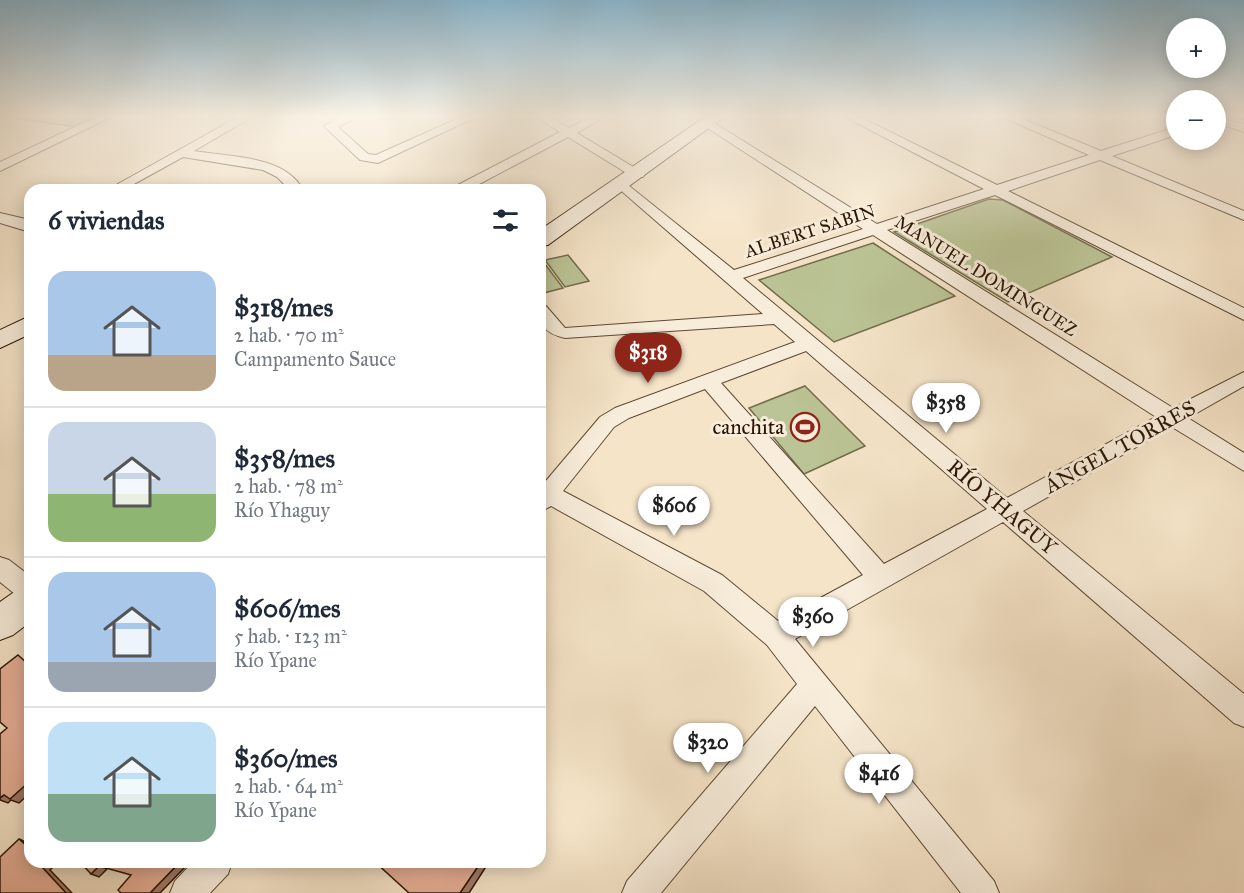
<!DOCTYPE html>
<html lang="es">
<meta charset="utf-8">
<style>
:root{--surface:#fff;--page:#f6f6f7;--text:#1f2937;--muted:#747a83;--line:#e0e1e3;--accent:#8f2418}
body{margin:0;font-family:"IM FELL Great Primer",serif;background:var(--page);color:var(--text);height:100vh;display:flex;flex-direction:column;font-size:22px;white-space:nowrap}
*{box-sizing:border-box;margin:0}
p{font-size:20px;color:var(--muted)}
.icon{flex:none;width:33px;height:33px;fill:none;stroke:currentColor;stroke-width:2;stroke-linecap:round;stroke-linejoin:round}
.map{position:relative;flex:1;overflow:hidden}
.side{position:absolute;left:24px;top:184px;width:522px;height:684px;display:flex;flex-direction:column;background:var(--surface);border-radius:18px;box-shadow:0 3px 15px #0003}
.side>*{flex:none}
.controls{position:absolute;left:1166px;top:18px;display:grid;gap:12px}
.controls a{display:grid;place-items:center;width:60px;height:60px;border-radius:50%;background:var(--surface);box-shadow:0 3px 15px #0003;font-size:30px}
.price{position:absolute;translate:-50% -51px;padding:0 14px;border-radius:21px;background:#fff;color:#222;font-size:20px;line-height:39px;filter:drop-shadow(0 2px 3px #0008)}
.price::after{content:'';position:absolute;left:50%;top:36px;width:18px;height:14px;margin-left:-9px;background:inherit;clip-path:polygon(0 0,100% 0,50% 100%)}
.price.on{background:var(--accent);color:#fff}
ul{padding:0;list-style:none}
li{display:flex;align-items:center;gap:18px;height:150px;padding:0 24px}
li+li{border-top:2px solid var(--line)}
li span{display:grid;place-items:center;flex:none;width:168px;height:120px;border-radius:18px;color:#555}
li>.icon{margin-inline-start:auto}
span .icon{width:72px;height:72px;fill:#fffc;stroke-width:1}
li b{font-size:26px}
h2{display:flex;justify-content:space-between;align-items:center;height:72px;padding:0 24px;font-size:26px}
.map>svg:first-child{display:block}
</style>
<div class="map">
<svg width="1244" height="893" viewBox="0 0 1244 893">
<rect width="100%" height="100%" fill="#f5e4c8"/>
<filter id="stains"><feTurbulence type="fractalNoise" baseFrequency=".00333" numOctaves="4"/><feColorMatrix values="0 0 0 0 .2 0 0 0 0 .09 0 0 0 0 .02 0 0 0 .5 -.17"/></filter>
<radialGradient id="worn" r=".72"><stop offset=".6" stop-color="#630" stop-opacity="0"/><stop offset="1" stop-color="#630" stop-opacity=".3"/></radialGradient>
<path fill="#bbc496" stroke="#736c4c" stroke-width="1.5" d="M 4,117 L 97,117 L 78,127 Z
M 989,199 L 1003,200 L 1112,257 L 1008,302 L 894,232 Z
M 873,243 L 955,296 L 834,342 L 759,280 Z
M 568,255 L 589,281 L 565,287 L 545,260 Z
M 540,260 L 542,260 L 563,288 L 540,294 Z
M 805,386 L 865,446 L 804,474 L 749,408 Z"/>
<g fill="none" stroke-linecap="round" stroke-linejoin="round">
<g stroke="#5e4934" stroke-width="2">
<path id="minor" d="M 96,117 L 111,117 L 0,171 L 0,162 Z
M 238,117 L 252,117 L 194,151 C 229,157 285,155 303,190 L 290,190 L 277,177 L 263,170 L 183,157 L 123,190 L 107,190 Z
M 341,117 L 357,117 L 338,127 L 368,154 L 376,155 L 461,117 L 476,117 L 378,163 L 360,160 L 324,126 Z
M 536,117 L 550,117 L 569,128 L 589,117 L 604,117 L 577,133 L 645,174 L 643,177 L 633,177 L 568,137 L 468,190 L 453,190 L 454,187 L 560,132 Z
M 845,117 L 860,117 L 997,185 L 1089,155 L 1002,117 L 1018,117 L 1101,151 L 1176,127 L 1176,135 L 1112,156 L 1244,211 L 1244,220 L 1100,160 L 1008,191 L 1244,308 L 1244,320 L 995,195 L 887,230 L 1173,408 L 1244,372 L 1244,386 L 1188,418 L 1244,453 L 1244,471 L 1172,427 L 1023,511 L 1244,694 L 1244,727 L 1234,723 L 1003,522 L 795,639 L 994,881 L 999,893 L 961,893 L 815,706 L 661,893 L 622,893 L 627,881 L 797,684 L 767,645 L 704,591 L 551,506 L 540,512 L 540,480 L 545,482 L 600,417 L 615,408 L 795,342 L 774,324 L 565,338 C 544,333 540,326 540,305 L 546,306 L 565,328 L 763,314 L 618,188 L 618,182 L 623,181 L 734,270 L 863,229 L 703,125 L 703,121 L 711,121 L 877,224 L 984,189 ZM 873,235 L 1156,417 L 1007,498 L 743,278 ZM 806,351 L 987,509 L 884,564 L 721,383 ZM 705,389 L 863,575 L 778,621 L 722,575 L 563,491 L 614,427 L 629,418 Z
M 1215,117 L 1244,124 L 1244,132 L 1215,122 Z
M 0,557 L 9,560 L 30,576 L 30,602 L 21,599 L 0,582 Z
M 193,862 L 232,862 L 228,874 L 210,893 L 170,893 L 175,881 Z"/>
</g>
<g stroke="#5e4934" stroke-width="2">
<path id="tertiary" d="M 0,213 L 30,220 L 30,232 L 0,223 Z"/>
</g>
<g stroke="#2b1502" stroke-width="2">
<path id="secondary" d="M 705,117 L 724,117 L 548,245 L 540,246 L 540,230 Z
M 30,316 L 30,334 L 0,348 L 0,330 Z
M 30,585 L 30,622 L 13,635 L 0,640 L 0,602 L 17,590 Z"/>
</g>
<use href="#minor" fill="#f8eddb" fill-rule="evenodd"/>
<use href="#tertiary" fill="#f8eddb" fill-rule="evenodd"/>
<use href="#secondary" fill="#f8eddb" fill-rule="evenodd"/>
</g>
<path fill="#c69682" stroke="#2b1502" stroke-width="1.5" d="M 1234,117 L 1244,117 L 1244,120 Z"/>
<path fill="#a17a6a" stroke="#2b1502" stroke-width="1.5" d="M 30,781 L 30,793 L 19,803 L 11,800 L 8,803 L 0,800 L 0,798 L 4,795 Z
M 19,839 L 28,843 L 30,845 L 30,849 Z
M 45,862 L 50,862 L 54,866 L 50,870 L 72,893 L 66,893 L 42,867 Z
M 180,862 L 190,862 L 160,893 L 150,893 Z
M 481,862 L 489,862 L 469,893 L 460,893 Z
M 99,866 L 107,869 L 99,877 L 91,874 Z"/>
<path fill="#e6af97" stroke="#2b1502" stroke-width="1.5" d="M 18,655 L 29,665 L 30,665 L 30,781 L 10,799 L 4,795 L 0,798 L 0,734 L 7,728 L 0,722 L 0,669 Z
M 19,839 L 30,849 L 30,862 L 45,862 L 45,863 L 42,867 L 66,893 L 0,893 L 0,857 Z
M 80,862 L 180,862 L 150,893 L 121,893 L 118,890 L 131,875 L 99,866 L 91,874 Z
M 375,862 L 481,862 L 460,893 L 409,893 Z"/>
<linearGradient id="sky" x2="0" y2="1"><stop stop-color="#8ab8d1"/><stop offset="0.48" stop-color="#faf3e6"/><stop offset="1" stop-color="#faf3e6" stop-opacity="0"/></linearGradient>
<rect width="1244" height="242" fill="url(#sky)"/>
<defs>
<g id="stadium-ring" transform="scale(1.5)"><circle r="9.5" fill="#f8eddb" stroke="#8f2418" stroke-width="1.5"/><path d="M0-5a6.5 5 0 1 0 0 10a6.5 5 0 1 0 0-10ZM-3.5-1.8h7v3.6h-7Z" fill="#8f2418"/></g>
</defs>
<g fill-rule="evenodd">
<use href="#stadium-ring" x="805" y="427"/>
</g>
<g text-anchor="middle" dominant-baseline="central" stroke-width="6" stroke-linejoin="round" paint-order="stroke">
<g font-size="18" fill="#2b1502" stroke="#f8eddb">
<text transform="translate(810 231) rotate(-18)">ALBERT SABIN</text>
<text transform="translate(986 276) rotate(32)">MANUEL DOMINGUEZ</text>
</g>
<g font-size="21" fill="#2b1502" stroke="#f8eddb" text-anchor="end">
<text x="784" y="427">canchita</text>
</g>
<g font-size="21" fill="#2b1502" stroke="#f8eddb">
<text transform="translate(1120 447) rotate(-29)">ÁNGEL TORRES</text>
<text transform="translate(1002 507) rotate(40)">RÍO YHAGUY</text>
</g>
</g>
<rect width="100%" height="100%" filter="url(#stains)"/>
<rect width="100%" height="100%" fill="url(#worn)"/>
</svg>
<div class="controls">
<a>+</a>
<a>−</a>
</div>
<b class="price on" style="left:648px;top:384px">$318</b>
<b class="price" style="left:946px;top:434px">$358</b>
<b class="price" style="left:674px;top:537px">$606</b>
<b class="price" style="left:813px;top:648px">$360</b>
<b class="price" style="left:708px;top:774px">$320</b>
<b class="price" style="left:879px;top:805px">$416</b>
<section class="side">
<h2>6 viviendas<svg class="icon" aria-label="filters" viewBox="0 0 24 24"><path d="M4 7h16M4 17h16"/><circle cx="9" cy="7" r="2"/><circle cx="15" cy="17" r="2"/></svg></h2>
<ul>
<li><span style="background:linear-gradient(#a9c7e8 70%,#b9a48a 0)"><svg class="icon" aria-label="home" viewBox="0 0 24 24"><path d="M3 11l9-7 9 7M6 9v11h12V9"/></svg></span><div><b>$318/mes</b><p>2 hab. · 70 m²</p><p>Campamento Sauce</p></div></li>
<li><span style="background:linear-gradient(#c9d6e8 60%,#8fb573 0)"><svg class="icon" aria-label="home" viewBox="0 0 24 24"><path d="M3 11l9-7 9 7M6 9v11h12V9"/></svg></span><div><b>$358/mes</b><p>2 hab. · 78 m²</p><p>Río Yhaguy</p></div></li>
<li><span style="background:linear-gradient(#a9c7e8 75%,#9aa5b1 0)"><svg class="icon" aria-label="home" viewBox="0 0 24 24"><path d="M3 11l9-7 9 7M6 9v11h12V9"/></svg></span><div><b>$606/mes</b><p>5 hab. · 123 m²</p><p>Río Ypane</p></div></li>
<li><span style="background:linear-gradient(#bfe0f5 60%,#7fa58c 0)"><svg class="icon" aria-label="home" viewBox="0 0 24 24"><path d="M3 11l9-7 9 7M6 9v11h12V9"/></svg></span><div><b>$360/mes</b><p>2 hab. · 64 m²</p><p>Río Ypane</p></div></li>
</ul>
</section>
</div>
